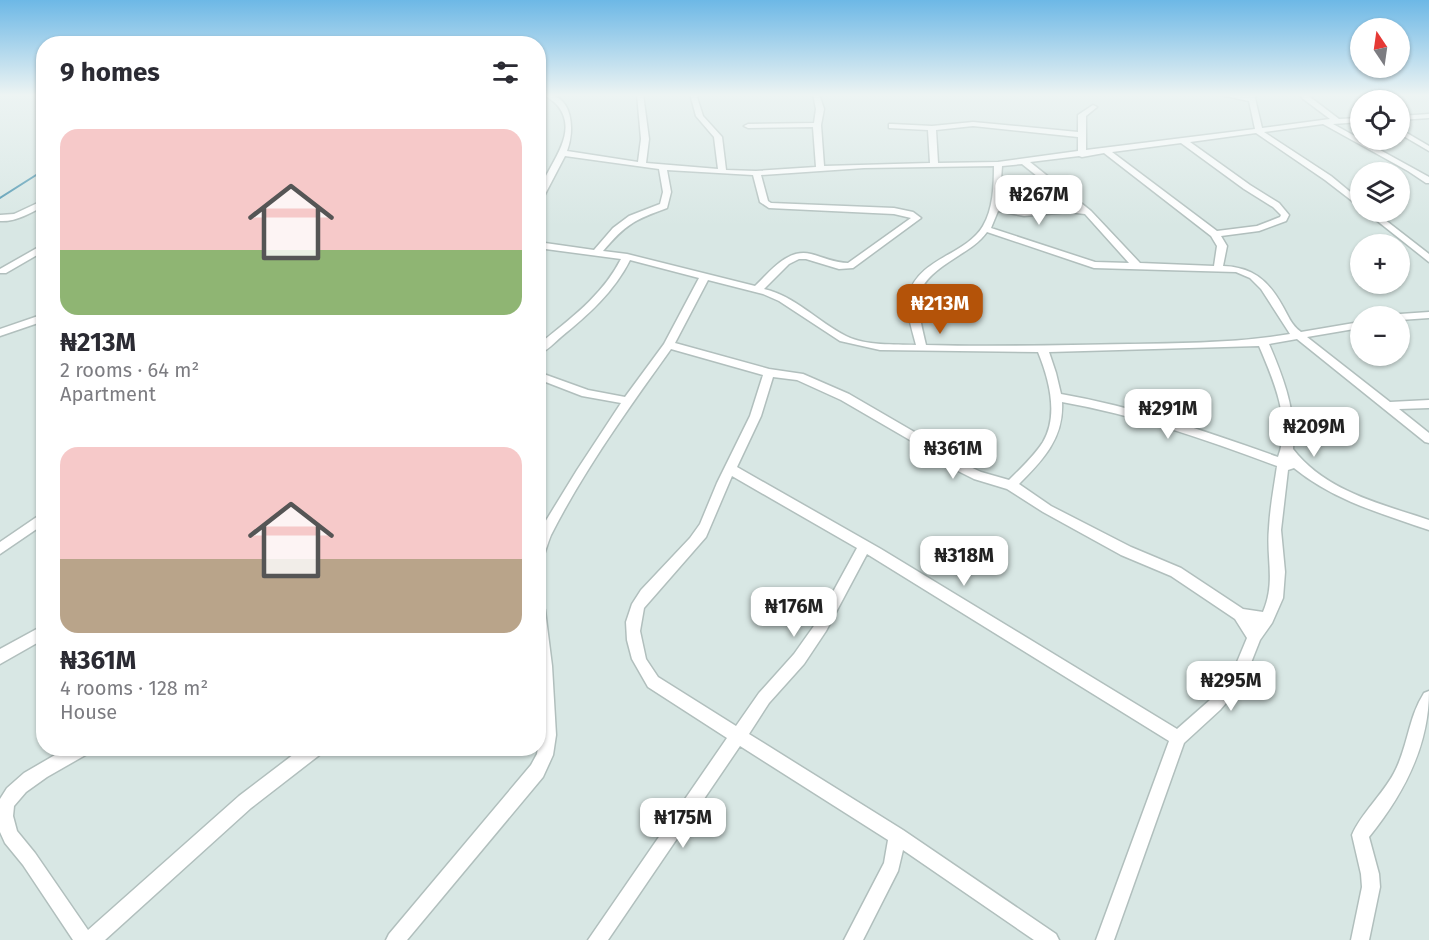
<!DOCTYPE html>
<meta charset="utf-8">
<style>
:root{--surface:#fff;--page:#f2f2f3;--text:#2b2b33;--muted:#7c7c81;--accent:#b45309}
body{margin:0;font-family:"Fira Sans",sans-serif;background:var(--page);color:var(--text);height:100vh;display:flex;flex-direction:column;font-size:22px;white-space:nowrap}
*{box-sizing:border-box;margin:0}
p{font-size:20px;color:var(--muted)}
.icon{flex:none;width:33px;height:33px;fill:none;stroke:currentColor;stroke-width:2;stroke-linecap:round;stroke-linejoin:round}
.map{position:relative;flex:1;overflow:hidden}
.side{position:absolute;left:36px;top:36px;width:510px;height:720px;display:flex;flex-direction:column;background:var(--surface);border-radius:24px;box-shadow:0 2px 4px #0004}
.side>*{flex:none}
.needle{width:39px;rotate:347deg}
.controls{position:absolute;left:1350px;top:18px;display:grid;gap:12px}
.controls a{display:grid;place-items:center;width:60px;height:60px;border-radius:50%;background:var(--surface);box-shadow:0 2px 4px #0004;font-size:30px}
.price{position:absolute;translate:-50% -51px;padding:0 14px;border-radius:12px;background:#fff;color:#222;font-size:20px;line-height:39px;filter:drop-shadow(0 2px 3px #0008)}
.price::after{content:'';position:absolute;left:50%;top:36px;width:18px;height:14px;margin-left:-9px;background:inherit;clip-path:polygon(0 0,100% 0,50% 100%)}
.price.selected{background:var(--accent);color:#fff}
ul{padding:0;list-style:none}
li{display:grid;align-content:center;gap:12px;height:318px;padding:0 24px}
li span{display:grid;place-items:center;height:186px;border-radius:18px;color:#555}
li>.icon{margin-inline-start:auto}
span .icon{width:108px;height:108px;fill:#fffc;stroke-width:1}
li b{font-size:26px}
h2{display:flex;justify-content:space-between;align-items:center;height:72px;padding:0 24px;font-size:26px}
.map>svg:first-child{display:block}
</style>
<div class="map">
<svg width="1429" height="940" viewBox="0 0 1429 940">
<rect width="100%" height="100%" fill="#d8e7e4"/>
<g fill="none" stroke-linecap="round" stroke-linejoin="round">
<path stroke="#4a94af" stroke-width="2" d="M 0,198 L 44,170"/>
<g stroke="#b1bfbd" stroke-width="3">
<path id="minor" d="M 544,94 C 573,94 575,130 567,151 L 638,162 L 641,139 L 637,94 L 643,94 L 649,139 L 646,163 L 718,169 L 714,137 L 696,116 L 690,94 L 696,94 L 703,116 L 722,137 L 726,170 L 756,171 L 816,167 L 813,127 L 748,128 L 744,126 L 748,124 L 814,123 L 816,109 L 813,94 L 819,94 L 824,109 L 821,125 L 824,166 L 930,163 L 928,130 L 889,128 L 889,124 L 892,124 L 932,126 L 973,122 L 1078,132 L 1078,115 L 1093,105 L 1097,107 L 1086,116 L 1086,150 L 1255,129 L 1249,101 L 1216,94 L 1248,96 L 1248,94 L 1254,94 L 1262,128 L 1330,119 L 1302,98 L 1300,94 L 1306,94 L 1339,119 L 1360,118 L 1360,122 L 1333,124 L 1429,177 L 1429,183 L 1426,183 L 1408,171 L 1323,124 L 1264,132 L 1331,176 L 1360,200 L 1360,207 L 1325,180 L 1256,133 L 1190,142 L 1250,185 L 1279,203 L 1289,215 L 1286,221 L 1259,231 L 1221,236 L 1227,246 L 1223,266 C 1252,267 1268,280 1282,305 C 1288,315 1291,325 1301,332 L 1360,322 L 1360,328 L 1307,337 L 1390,402 L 1429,400 L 1429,408 L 1399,409 L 1429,433 L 1429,443 L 1425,442 L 1297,339 L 1269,344 C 1284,379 1296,411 1293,449 C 1325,491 1381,504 1429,520 L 1429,530 C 1382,514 1333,500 1294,468 L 1288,470 L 1281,530 L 1285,572 L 1283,598 L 1272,623 L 1260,640 L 1243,683 L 1220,710 L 1184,743 L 1114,940 L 1096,940 L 1169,741 L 867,554 L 826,631 L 804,664 L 769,703 L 749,734 L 903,830 L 1056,934 L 1059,940 L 1034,940 L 903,850 L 898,871 L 863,940 L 844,940 L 884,863 L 888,840 L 740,746 L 608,940 L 588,940 L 727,738 L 648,687 L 632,659 L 627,640 L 626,622 L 632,604 L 641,590 L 690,538 L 700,524 L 717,483 L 750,416 L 763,375 L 671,349 C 628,409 584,470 551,535 C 548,542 546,550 543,557 L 538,558 L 539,532 L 577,470 L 621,403 L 582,396 L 538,379 L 538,372 L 588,390 L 625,397 L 664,344 L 699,278 L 630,260 C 614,292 588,315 561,337 C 554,343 547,351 538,354 L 538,345 C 570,319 602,296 621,259 L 538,248 L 538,242 L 594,250 L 613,228 L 629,216 L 660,204 L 663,192 L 659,169 L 565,156 L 542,200 L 538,202 C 538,172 583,138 558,106 C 554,101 548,98 544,94 ZM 973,126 L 1078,137 L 1078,151 L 998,162 L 938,163 L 936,130 ZM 1181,143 L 1244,189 L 1273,207 L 1281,215 L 1280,217 L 1257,226 L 1217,231 L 1112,152 ZM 1104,153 L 1211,236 L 1217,246 L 1214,266 L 1140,263 L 1091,211 L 1030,162 L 1079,156 L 1082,157 ZM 1022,164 L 1077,208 L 1068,206 L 1024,210 L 999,206 L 1002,166 ZM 994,166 C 994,186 993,209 983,226 C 966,255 919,258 909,294 C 905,310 912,329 916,345 C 894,344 866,346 846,336 C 818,322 795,296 764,289 L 789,264 L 799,259 L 806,259 L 839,269 L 853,268 L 921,218 L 913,212 L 894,208 L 771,203 L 768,201 L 761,175 L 864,168 ZM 667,170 L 753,175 L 760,202 L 769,208 L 894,214 L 911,218 L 848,263 C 835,263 823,257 811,254 C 787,248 770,272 755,286 L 627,254 L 603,251 C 626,224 634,220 667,208 L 671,192 ZM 998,211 L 1024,216 L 1068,212 L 1085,214 L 1129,263 L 1095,262 L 991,228 ZM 987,232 L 1094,268 L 1236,272 L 1250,278 L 1261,289 L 1290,334 C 1237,343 1183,343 1129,344 C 1061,345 994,347 926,345 C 914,295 912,285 958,256 C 969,249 980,242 987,232 ZM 708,280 L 763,294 L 779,301 L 840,341 L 880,350 L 1038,352 C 1049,379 1059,415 1043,442 C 1034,456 1021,468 1009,480 L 981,472 L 964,464 L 923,437 L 849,394 L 803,374 L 769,369 L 675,343 ZM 1259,346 C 1273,379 1292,421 1278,457 C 1208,432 1136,407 1061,394 L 1056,373 L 1049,352 ZM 773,377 L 797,380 L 841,400 L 915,443 L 956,470 L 974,479 L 1007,489 L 1043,512 L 1121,555 L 1171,576 L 1235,619 L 1247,638 L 1232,674 L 1210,700 L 1177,729 L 881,549 L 737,467 L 761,416 ZM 1062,402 C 1136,415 1207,440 1277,466 C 1274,487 1270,507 1269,528 C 1266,558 1276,582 1263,612 L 1243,609 L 1181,568 L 1131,547 L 1051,506 L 1019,484 C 1043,460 1064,438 1062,402 ZM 732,476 L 857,548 L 816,623 L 794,654 L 759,693 L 736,726 L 658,677 L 646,659 L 640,631 L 644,608 L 706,537 Z
M 1376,94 L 1383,94 L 1388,100 L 1381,100 Z
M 1429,114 L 1429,118 L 1400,120 L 1400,116 Z
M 1400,129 L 1429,146 L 1429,151 L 1400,134 Z
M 44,200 L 44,206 C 30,213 16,222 0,221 L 0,215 L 14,214 Z
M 1366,212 L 1375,212 L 1429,254 L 1429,262 Z
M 44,244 L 44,251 L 6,273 L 0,273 L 0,269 Z
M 1429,312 L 1429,318 L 1400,320 L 1400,316 L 1395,316 L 1400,314 Z
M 44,314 L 44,321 L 0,336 L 0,329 Z
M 44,512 L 44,524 L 0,554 L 0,542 Z
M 538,604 L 543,606 L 545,610 L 552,666 L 556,735 L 553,755 L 543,777 L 407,940 L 386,940 L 389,934 L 531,765 L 537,754 L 540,735 Z
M 44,625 L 44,639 L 0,664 L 0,649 Z
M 1429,691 C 1429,747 1403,795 1369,837 L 1379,874 L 1380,887 L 1369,940 L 1351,940 L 1362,887 L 1361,874 L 1352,835 C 1360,815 1383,794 1394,773 C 1408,747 1408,718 1424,693 Z
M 67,748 L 91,748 L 89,753 L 47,777 L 26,792 L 14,806 L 13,816 L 17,831 L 35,853 L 88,930 L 239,796 L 302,748 L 324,748 L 322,753 L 251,808 L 105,940 L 73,940 L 23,865 L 5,843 L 0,832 L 0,799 L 7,788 L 24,773 Z"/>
</g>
<use href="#minor" fill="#fff" fill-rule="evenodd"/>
</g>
<linearGradient id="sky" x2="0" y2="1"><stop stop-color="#6db8e6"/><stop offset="0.42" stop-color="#edf4f3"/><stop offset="1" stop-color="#edf4f3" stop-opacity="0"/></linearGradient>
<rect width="1429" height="226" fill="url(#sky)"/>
</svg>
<div class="controls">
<a><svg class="needle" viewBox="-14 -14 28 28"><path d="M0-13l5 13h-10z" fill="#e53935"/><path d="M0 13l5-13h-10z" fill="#7c7c81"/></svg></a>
<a><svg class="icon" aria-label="locate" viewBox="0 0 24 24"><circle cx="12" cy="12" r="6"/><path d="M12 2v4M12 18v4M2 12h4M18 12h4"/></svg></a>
<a><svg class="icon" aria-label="layers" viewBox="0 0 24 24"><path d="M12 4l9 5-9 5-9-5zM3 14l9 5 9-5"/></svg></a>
<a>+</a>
<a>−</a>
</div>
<b class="price" style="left:1039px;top:226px">₦267M</b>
<b class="price selected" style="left:940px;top:335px">₦213M</b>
<b class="price" style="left:1168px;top:440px">₦291M</b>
<b class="price" style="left:1314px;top:458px">₦209M</b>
<b class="price" style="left:953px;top:480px">₦361M</b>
<b class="price" style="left:964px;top:587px">₦318M</b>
<b class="price" style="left:794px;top:638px">₦176M</b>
<b class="price" style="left:1231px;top:712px">₦295M</b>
<b class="price" style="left:683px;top:849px">₦175M</b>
<section class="side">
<h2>9 homes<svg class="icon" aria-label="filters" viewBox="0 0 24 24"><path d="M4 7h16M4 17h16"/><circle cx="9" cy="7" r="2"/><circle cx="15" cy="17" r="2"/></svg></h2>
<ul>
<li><span style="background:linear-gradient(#f6c9c9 65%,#8fb573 0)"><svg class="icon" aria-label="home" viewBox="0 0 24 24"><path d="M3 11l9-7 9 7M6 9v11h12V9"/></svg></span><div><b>₦213M</b><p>2 rooms · 64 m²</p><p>Apartment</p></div></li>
<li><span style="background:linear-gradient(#f6c9c9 60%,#b9a48a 0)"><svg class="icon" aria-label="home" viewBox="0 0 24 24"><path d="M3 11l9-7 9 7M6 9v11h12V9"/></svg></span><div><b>₦361M</b><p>4 rooms · 128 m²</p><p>House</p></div></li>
</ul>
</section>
</div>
